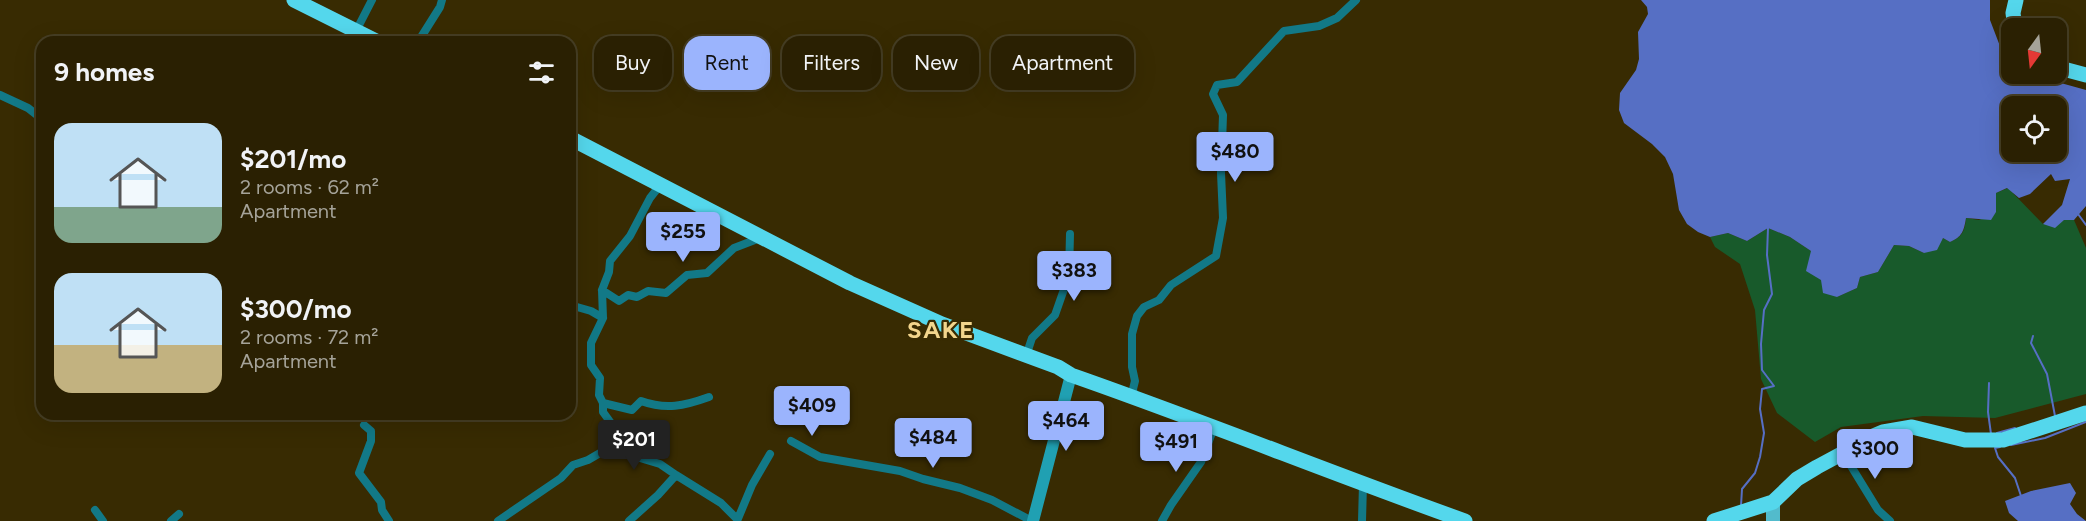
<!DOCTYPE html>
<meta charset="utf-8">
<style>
:root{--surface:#2a2002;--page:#32280c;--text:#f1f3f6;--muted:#a5a399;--line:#463e24;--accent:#9bb4fd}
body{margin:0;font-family:Figtree,sans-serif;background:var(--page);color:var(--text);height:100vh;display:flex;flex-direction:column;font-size:22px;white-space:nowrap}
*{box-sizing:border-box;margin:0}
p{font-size:20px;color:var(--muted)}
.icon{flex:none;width:33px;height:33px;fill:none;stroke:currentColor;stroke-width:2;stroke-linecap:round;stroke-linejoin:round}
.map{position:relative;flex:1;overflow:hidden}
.details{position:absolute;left:36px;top:36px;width:540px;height:384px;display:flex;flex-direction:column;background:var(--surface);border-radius:18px;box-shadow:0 6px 24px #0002,0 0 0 2px var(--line)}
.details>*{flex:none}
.top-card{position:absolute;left:594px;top:36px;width:570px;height:54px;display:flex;gap:12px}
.needle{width:39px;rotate:195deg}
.buttons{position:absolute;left:2001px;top:18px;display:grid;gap:12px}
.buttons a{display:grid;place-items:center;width:66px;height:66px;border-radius:12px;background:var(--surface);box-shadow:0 6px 24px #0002,0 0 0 2px var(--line);font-size:30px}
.price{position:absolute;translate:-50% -51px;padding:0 14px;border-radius:6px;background:var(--accent);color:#111;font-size:20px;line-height:39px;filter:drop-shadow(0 2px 3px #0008)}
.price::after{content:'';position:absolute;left:50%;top:36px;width:18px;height:14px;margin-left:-9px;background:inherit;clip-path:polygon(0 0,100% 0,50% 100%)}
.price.on{background:#222;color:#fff}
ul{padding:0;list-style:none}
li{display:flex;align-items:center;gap:18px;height:150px;padding:0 18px}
li span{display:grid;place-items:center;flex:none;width:168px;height:120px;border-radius:18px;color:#555}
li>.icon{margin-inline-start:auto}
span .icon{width:72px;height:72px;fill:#fffc;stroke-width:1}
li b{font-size:26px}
h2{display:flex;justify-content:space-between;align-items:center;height:72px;padding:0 18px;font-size:26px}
.tag{padding:0 21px;border-radius:18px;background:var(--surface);box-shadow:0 6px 24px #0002,0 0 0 2px var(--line);font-size:21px;line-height:54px}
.tag.on{background:var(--accent);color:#111}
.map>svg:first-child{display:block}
</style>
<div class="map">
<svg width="2086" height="521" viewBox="0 0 2086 521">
<rect width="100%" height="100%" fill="#382b02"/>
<path fill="#185a2b" d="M 2008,188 L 2043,224 L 2064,220 L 2074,220 L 2086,248 L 2086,394 L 1995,418 L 1923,416 L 1841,427 L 1815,442 L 1777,413 L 1761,379 L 1755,310 L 1740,264 L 1715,247 L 1710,237 L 1728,233 L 1747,241 L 1768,228 L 1790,237 L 1811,251 L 1821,280 L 1837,297 L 1857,288 L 1860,277 L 1878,272 L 1894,245 L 1909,246 L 1924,253 L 1943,238 L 1950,242 C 1962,237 1965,231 1966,218 L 1979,220 L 1996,212 L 1996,193 Z"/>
<path fill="#566fc4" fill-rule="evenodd" d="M 1641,0 L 1990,0 L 1990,20 L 2003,54 L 2011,63 L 2012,74 L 2028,74 L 2086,90 L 2086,206 L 2074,220 L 2064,220 L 2055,228 L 2043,224 L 2062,205 L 2070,179 L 2055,181 L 2051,174 L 2030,194 L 2019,198 L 2007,188 L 1996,193 L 1996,212 L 1991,220 L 1966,218 C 1964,231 1962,237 1950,242 L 1943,238 L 1937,250 L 1924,253 L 1909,246 L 1894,245 L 1878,272 L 1860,277 L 1857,288 L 1837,297 L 1823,293 L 1821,280 L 1806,271 L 1811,251 L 1790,237 L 1768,228 L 1747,241 L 1728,233 L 1710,237 L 1698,232 L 1687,224 L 1679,210 L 1673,174 L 1665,157 L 1652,144 L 1624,123 L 1619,110 L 1620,93 L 1636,70 L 1639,59 L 1638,32 L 1648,14 L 1647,7 ZM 2012,106 L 2056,106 L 2056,152 L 2012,152 Z
M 2070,483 L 2076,493 L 2070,504 L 2077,514 L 2086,521 L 2018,521 L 2009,513 L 2005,501 L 2031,491 Z"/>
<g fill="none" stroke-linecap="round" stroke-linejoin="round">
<path stroke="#566fc4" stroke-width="2" d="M 2078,214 L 2086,225
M 2033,336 L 2031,343 L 2047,374 L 2055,416
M 1989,383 L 1988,412 L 1991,434
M 1997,433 L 2015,428
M 2011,445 L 2045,438 L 2086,422
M 2000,447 L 1995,448 L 1998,457 L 2015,478 L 2021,496
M 1741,506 L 1742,489 L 1755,473 L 1760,457 L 1764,433 L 1760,409 L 1762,389 L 1774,386 L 1762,370 L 1761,344 L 1764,310 L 1772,294 L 1767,255 L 1768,228"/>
<path stroke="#127987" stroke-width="8" d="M 356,31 L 372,0
M 418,42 L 440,7 L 442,0
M 0,95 L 28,108 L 42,119
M 602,290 L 619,301 L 628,295 L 637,297 L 648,291 L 666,293 L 687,275 L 707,273 L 734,248 L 760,238
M 570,305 L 591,311 L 603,318
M 1026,356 L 1032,338 L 1055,315 L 1069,275 L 1070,234
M 1134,397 L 1133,389 L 1135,381 L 1132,367 L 1132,334 L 1137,316 L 1144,307 L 1159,300 L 1171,285 L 1216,256 L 1223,218 L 1221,173 L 1223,115 L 1213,94 L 1217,85 L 1237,82 L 1284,31 L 1319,26 L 1337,18 L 1356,0
M 603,403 L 632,410 L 641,401 C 666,410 684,406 709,397
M 228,414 L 235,417 L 246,414
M 364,425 L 371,431 L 371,441 L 359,473 L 381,502 L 382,510 L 389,521
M 619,434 L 627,442 L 630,455 L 660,464 L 676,475
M 791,441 L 820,457 L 900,471 L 923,479 L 960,488 L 992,500 L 1032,521
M 1843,453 L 1878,510 L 1890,521
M 95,510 L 103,521
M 171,521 L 179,514
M 498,521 L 561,478 L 573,465 L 588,460 L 600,453 L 619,434 L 603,412 L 603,403 L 599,395 L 600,378 L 591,365 L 591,343 L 603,318 L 602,290 L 609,272 L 610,261 L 630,236 L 650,198 L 661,184
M 629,521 L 658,495 L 676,475 L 721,503 L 737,519
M 737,521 L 752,485 L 770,454
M 1162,521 L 1171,505 L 1201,462 L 1213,430 L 1211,426
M 1362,521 L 1363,484"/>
<path stroke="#20a0b2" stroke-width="12" d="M 1033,521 L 1071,375"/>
<path stroke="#52bbcc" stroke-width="14" d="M 1773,502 L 1773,521"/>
<path stroke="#54d7ec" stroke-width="15" d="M 294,0 L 378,42
M 2015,28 L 2013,13 L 2016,0
M 2056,67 L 2086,75
M 570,138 L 850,283 L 942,324 L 1058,367 L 1071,375 C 1203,421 1333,474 1465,521
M 1714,521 L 1773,502 L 1797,479 L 1817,467 L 1843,453 L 1852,445 L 1883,432 L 1912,427 L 1965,440 L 2003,440 L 2086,413"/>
</g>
<g text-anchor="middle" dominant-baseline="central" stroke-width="4.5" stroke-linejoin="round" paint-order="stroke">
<g font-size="24" font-weight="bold" letter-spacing="1.5" fill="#f2d58c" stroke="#382b02">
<text x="941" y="329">SAKE</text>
</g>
</g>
</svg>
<div class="buttons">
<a><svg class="needle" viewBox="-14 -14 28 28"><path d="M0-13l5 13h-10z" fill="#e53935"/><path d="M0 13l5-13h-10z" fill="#a5a399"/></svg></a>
<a><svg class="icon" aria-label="locate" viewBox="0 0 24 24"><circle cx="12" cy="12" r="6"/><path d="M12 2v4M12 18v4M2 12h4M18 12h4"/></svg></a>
</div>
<b class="price" style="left:1235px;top:183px">$480</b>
<b class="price" style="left:683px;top:263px">$255</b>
<b class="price" style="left:1074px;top:302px">$383</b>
<b class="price" style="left:812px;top:437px">$409</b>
<b class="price" style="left:1066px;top:452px">$464</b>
<b class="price" style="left:933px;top:469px">$484</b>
<b class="price on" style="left:634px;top:471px">$201</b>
<b class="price" style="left:1176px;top:473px">$491</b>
<b class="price" style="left:1875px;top:480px">$300</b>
<div class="top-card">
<a class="tag">Buy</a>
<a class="tag on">Rent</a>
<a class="tag">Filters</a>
<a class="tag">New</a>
<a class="tag">Apartment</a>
</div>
<section class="details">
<h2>9 homes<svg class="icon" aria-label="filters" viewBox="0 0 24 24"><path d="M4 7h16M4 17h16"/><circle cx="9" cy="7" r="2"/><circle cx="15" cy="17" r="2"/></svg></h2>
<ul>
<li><span style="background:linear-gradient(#bfe0f5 70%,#7fa58c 0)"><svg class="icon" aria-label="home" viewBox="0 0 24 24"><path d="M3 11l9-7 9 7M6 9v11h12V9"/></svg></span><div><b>$201/mo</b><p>2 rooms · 62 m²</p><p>Apartment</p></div></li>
<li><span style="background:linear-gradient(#bfe0f5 60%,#c2b280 0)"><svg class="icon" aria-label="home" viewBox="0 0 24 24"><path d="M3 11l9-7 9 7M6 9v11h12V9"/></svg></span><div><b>$300/mo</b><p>2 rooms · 72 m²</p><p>Apartment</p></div></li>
</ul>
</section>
</div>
